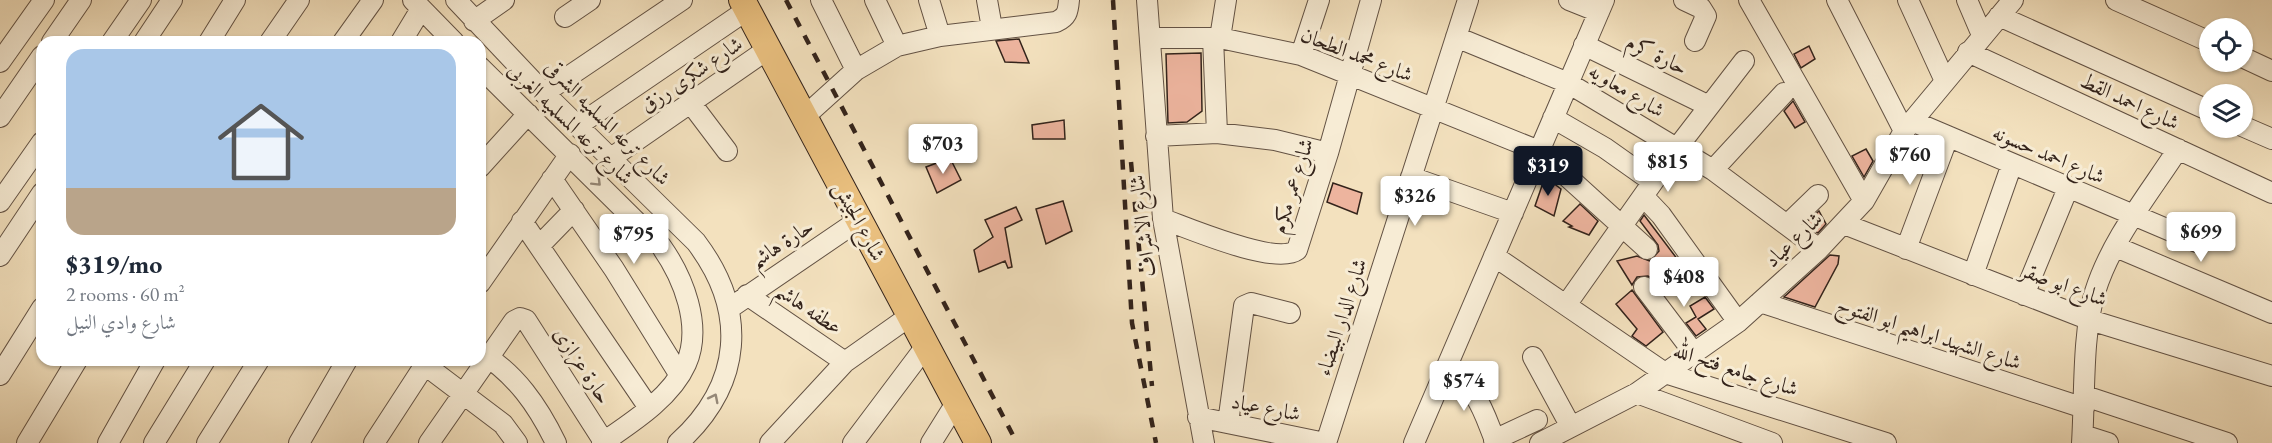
<!DOCTYPE html>
<meta charset="utf-8">
<style>
:root{--surface:#fff;--page:#f6f6f7;--text:#1f2937;--muted:#747a83;--accent:#111827}
body{margin:0;font-family:"EB Garamond",Amiri,serif;background:var(--page);color:var(--text);height:100vh;display:flex;flex-direction:column;font-size:22px;white-space:nowrap}
*{box-sizing:border-box;margin:0}
p{font-size:20px;color:var(--muted)}
.icon{flex:none;width:33px;height:33px;fill:none;stroke:currentColor;stroke-width:2;stroke-linecap:round;stroke-linejoin:round}
.map{position:relative;flex:1;overflow:hidden}
.panel{position:absolute;left:36px;top:36px;width:450px;height:330px;display:flex;flex-direction:column;background:var(--surface);border-radius:18px;box-shadow:0 2px 4px #0004}
.panel>*{flex:none}
.buttons{position:absolute;left:2199px;top:18px;display:grid;gap:12px}
.buttons a{display:grid;place-items:center;width:54px;height:54px;border-radius:50%;background:var(--surface);box-shadow:0 2px 4px #0004;font-size:30px}
.price{position:absolute;translate:-50% -51px;padding:0 14px;border-radius:6px;background:#fff;color:#222;font-size:20px;line-height:39px;filter:drop-shadow(0 2px 3px #0008)}
.price::after{content:'';position:absolute;left:50%;top:36px;width:18px;height:14px;margin-left:-9px;background:inherit;clip-path:polygon(0 0,100% 0,50% 100%)}
.price.selected{background:var(--accent);color:#fff}
ul{padding:0;list-style:none}
li{display:grid;align-content:center;gap:12px;height:318px;padding:0 30px}
li span{display:grid;place-items:center;height:186px;border-radius:18px;color:#555}
li>.icon{margin-inline-start:auto}
span .icon{width:108px;height:108px;fill:#fffc;stroke-width:1}
li b{font-size:26px}
.map>svg:first-child{display:block}
</style>
<div class="map">
<svg width="2272" height="443" viewBox="0 0 2272 443">
<rect width="100%" height="100%" fill="#f3e1be"/>
<filter id="stains"><feTurbulence type="fractalNoise" baseFrequency=".00333" numOctaves="4"/><feColorMatrix values="0 0 0 0 .2 0 0 0 0 .09 0 0 0 0 .02 0 0 0 .5 -.17"/></filter>
<radialGradient id="worn" r=".72"><stop offset=".6" stop-color="#630" stop-opacity="0"/><stop offset="1" stop-color="#630" stop-opacity=".3"/></radialGradient>
<path fill="#edb49e" stroke="#33231b" stroke-width="1.5" d="M 1019,39 L 1029,63 L 1005,62 L 996,41 Z
M 1809,46 L 1815,59 L 1801,68 L 1794,54 Z
M 1201,53 L 1202,111 L 1187,122 L 1168,123 L 1166,54 Z
M 1793,101 L 1805,122 L 1795,128 L 1784,111 Z
M 1064,120 L 1065,139 L 1033,139 L 1032,125 Z
M 1866,149 L 1873,161 L 1864,177 L 1852,156 Z
M 950,158 L 961,180 L 937,193 L 926,167 Z
M 1545,177 L 1561,189 L 1554,216 L 1535,206 Z
M 1333,183 L 1362,193 L 1357,214 L 1327,202 Z
M 1063,201 L 1072,231 L 1046,244 L 1036,209 Z
M 1580,204 L 1598,221 L 1589,235 L 1569,227 L 1572,226 L 1563,221 Z
M 1016,207 L 1022,220 L 1005,228 L 1012,267 L 1008,268 L 1005,261 L 979,272 L 974,250 L 993,237 L 985,220 Z
M 1819,211 L 1826,224 L 1818,233 L 1805,224 Z
M 1644,215 L 1681,264 L 1676,268 L 1673,266 L 1654,280 L 1648,276 L 1637,277 L 1632,285 L 1617,261 L 1637,256 L 1650,261 L 1659,251 L 1658,245 L 1640,221 Z
M 1830,255 L 1839,256 L 1838,264 L 1815,307 L 1784,297 Z
M 1632,290 L 1663,332 L 1646,346 L 1632,336 L 1637,329 L 1616,304 Z
M 1705,297 L 1714,309 L 1698,319 L 1706,329 L 1696,336 L 1686,323 L 1696,317 L 1690,306 Z"/>
<g fill="none" stroke-linecap="round" stroke-linejoin="round">
<g stroke="#635244" stroke-width="22">
<path id="minor" d="M 413,0 L 454,42
M 456,0 L 544,93 L 696,242 C 748,311 743,384 678,443
M 821,0 L 856,70
M 875,0 L 897,46
M 929,0 L 940,36
M 987,0 L 992,28
M 1147,0 L 1163,219 L 1204,443
M 1569,0 L 1599,12
M 1684,0 L 1701,8 L 1706,16 L 1695,41
M 1749,0 L 1864,201
M 1837,0 L 1904,131
M 1908,0 L 1945,81
M 1967,0 L 1982,35
M 2116,0 L 2210,42
M 1999,16 L 2210,111
M 565,17 L 590,0
M 474,21 L 504,0
M 1456,37 L 1568,83 L 1713,170 L 1819,249
M 1151,38 L 1220,38 L 1301,55 L 1539,151 L 1647,249
M 1213,38 L 1217,133
M 1220,38 L 1226,0
M 52,42 L 81,0
M 112,42 L 141,0
M 144,42 L 172,0
M 209,42 L 235,0
M 270,42 L 299,0
M 343,42 L 373,0
M 401,42 L 421,9
M 1584,45 L 1709,106
M 1968,52 L 2272,193
M 1301,55 L 1319,0
M 2242,57 L 2272,71
M 0,62 L 44,0
M 480,67 L 661,246 C 683,277 703,326 686,364 C 671,398 631,423 602,443
M 544,93 L 682,0
M 690,102 L 727,151
M 0,117 L 42,56
M 804,117 L 856,70 L 897,46 L 940,36 L 1056,22 C 1067,17 1068,12 1069,0
M 1553,118 L 1605,148 L 1653,182
M 1912,121 L 2197,242
M 577,126 L 747,10
M 2242,126 L 2272,139
M 1156,136 L 1217,133 L 1275,140 L 1328,153
M 611,158 L 768,49
M 480,167 L 528,114
M 1713,170 L 1784,93
M 1411,177 L 1513,213
M 552,179 L 614,269 L 679,374
M 1643,196 L 1661,215 L 1738,322
M 0,202 L 42,142
M 1163,219 C 1188,228 1276,266 1297,250 L 1328,153 L 1371,0
M 522,221 L 649,408
M 1844,224 L 2090,320 L 2272,376
M 1787,225 L 1818,195
M 539,246 L 574,210
M 2116,247 L 2272,313
M 1906,249 L 1948,137
M 0,256 L 42,193
M 1494,256 L 1665,373 L 1886,443
M 1973,275 L 2012,164
M 480,283 L 570,154
M 1644,287 L 1694,353
M 747,295 L 845,362
M 2024,295 L 2068,188
M 1760,302 L 2084,408
M 1566,305 L 1677,148 L 1744,61
M 730,308 L 859,220
M 480,352 C 516,374 538,406 556,443
M 1533,357 L 1571,427
M 425,365 L 503,424 L 517,443
M 1445,369 C 1480,392 1481,406 1496,443
M 0,375 L 42,308
M 1637,393 L 1772,443
M 2085,396 L 2227,443
M 1198,417 L 1325,443
M 1228,423 L 1244,306 L 1251,303 L 1290,313
M 2083,435 L 2108,443
M 1494,440 L 1537,420
M 27,443 L 77,360
M 108,443 L 155,360
M 154,443 L 205,360
M 207,443 L 259,360
M 299,443 L 347,360
M 374,443 L 428,360
M 429,443 L 514,321 L 520,318 L 526,320 L 604,442
M 770,443 L 845,362 L 910,316
M 853,443 L 926,346
M 931,443 L 956,403
M 1326,443 L 1468,0
M 1414,443 L 1604,0
M 1540,443 L 1637,393 L 1738,322 L 1819,249 L 1864,201 L 1904,131 L 2013,0
M 2082,443 C 2085,397 2082,335 2095,292 C 2111,240 2149,194 2178,149"/>
</g>
<g stroke="#33231b" stroke-width="28">
<path id="major" d="M 742,0 L 978,443"/>
</g>
<use href="#minor" stroke="#f7ecd5" stroke-width="20"/>
<use href="#major" stroke="#eac07f" stroke-width="26"/>
<path stroke="#33231b" stroke-width="4.5" stroke-dasharray="10 10" stroke-linecap="butt" d="M 786,0 L 1017,443
M 1113,0 L 1132,323 L 1156,443
M 1131,162 L 1152,386"/>
</g>
<defs><path id="oneway-chevron" d="M-2-3.5L2.5 0L-2 3.5" fill="none" stroke-width="1.6" stroke-linecap="round" stroke-linejoin="round" transform="scale(1.5)"/></defs>
<g stroke="#958878">
<use href="#oneway-chevron" transform="translate(597 182) rotate(45)"/>
<use href="#oneway-chevron" transform="translate(714 398) rotate(-63)"/>
</g>
<g text-anchor="middle" dominant-baseline="central" stroke-width="6" stroke-linejoin="round" paint-order="stroke">
<g font-size="21" fill="#33231b" stroke="#f7ecd5">
<text transform="translate(1357 54) rotate(21)">شارع محمد الطحان</text>
<text transform="translate(1657 54) rotate(26)">حارة كرم</text>
<text transform="translate(691 74) rotate(-34)">شارع شكرى رزق</text>
<text transform="translate(1627 90) rotate(31)">شارع معاويه</text>
<text transform="translate(2130 101) rotate(25)">شارع احمد القط</text>
<text transform="translate(608 122) rotate(45)">شارع ترعه المسلميه الشرقى</text>
<text transform="translate(571 123) rotate(44)">شارع ترعه المسلميه الغربى</text>
<text transform="translate(2049 154) rotate(23)">شارع احمد حسونه</text>
<text transform="translate(1292 186) rotate(-73)">شارع عمر مكرم</text>
<text transform="translate(860 221) rotate(62)">شارع الجيش</text>
<text transform="translate(1142 226) rotate(-97)">شارع الاشراف</text>
<text transform="translate(1793 239) rotate(-43)">شارع عياد</text>
<text transform="translate(781 243) rotate(-33)">حارة هاشم</text>
<text transform="translate(2064 284) rotate(20)">شارع ابو صقر</text>
<text transform="translate(809 308) rotate(34)">عطفه هاشم</text>
<text transform="translate(1341 317) rotate(-72)">شارع الدار البيضاء</text>
<text transform="translate(1929 333) rotate(18)">شارع الشهيد ابراهيم ابو الفتوح</text>
<text transform="translate(583 365) rotate(57)">حارة عزازى</text>
<text transform="translate(1736 369) rotate(18)">شارع جامع فتح الله</text>
<text transform="translate(1266 407) rotate(11)">شارع عياد</text>
</g>
</g>
<rect width="100%" height="100%" filter="url(#stains)"/>
<rect width="100%" height="100%" fill="url(#worn)"/>
</svg>
<div class="buttons">
<a><svg class="icon" aria-label="locate" viewBox="0 0 24 24"><circle cx="12" cy="12" r="6"/><path d="M12 2v4M12 18v4M2 12h4M18 12h4"/></svg></a>
<a><svg class="icon" aria-label="layers" viewBox="0 0 24 24"><path d="M12 4l9 5-9 5-9-5zM3 14l9 5 9-5"/></svg></a>
</div>
<b class="price" style="left:943px;top:175px">$703</b>
<b class="price" style="left:1910px;top:186px">$760</b>
<b class="price" style="left:1668px;top:193px">$815</b>
<b class="price selected" style="left:1548px;top:197px">$319</b>
<b class="price" style="left:1415px;top:227px">$326</b>
<b class="price" style="left:2201px;top:263px">$699</b>
<b class="price" style="left:634px;top:265px">$795</b>
<b class="price" style="left:1684px;top:308px">$408</b>
<b class="price" style="left:1464px;top:412px">$574</b>
<section class="panel">
<ul>
<li><span style="background:linear-gradient(#a9c7e8 75%,#b9a48a 0)"><svg class="icon" aria-label="home" viewBox="0 0 24 24"><path d="M3 11l9-7 9 7M6 9v11h12V9"/></svg></span><div><b>$319/mo</b><p>2 rooms · 60 m²</p><p>شارع وادي النيل</p></div></li>
</ul>
</section>
</div>
